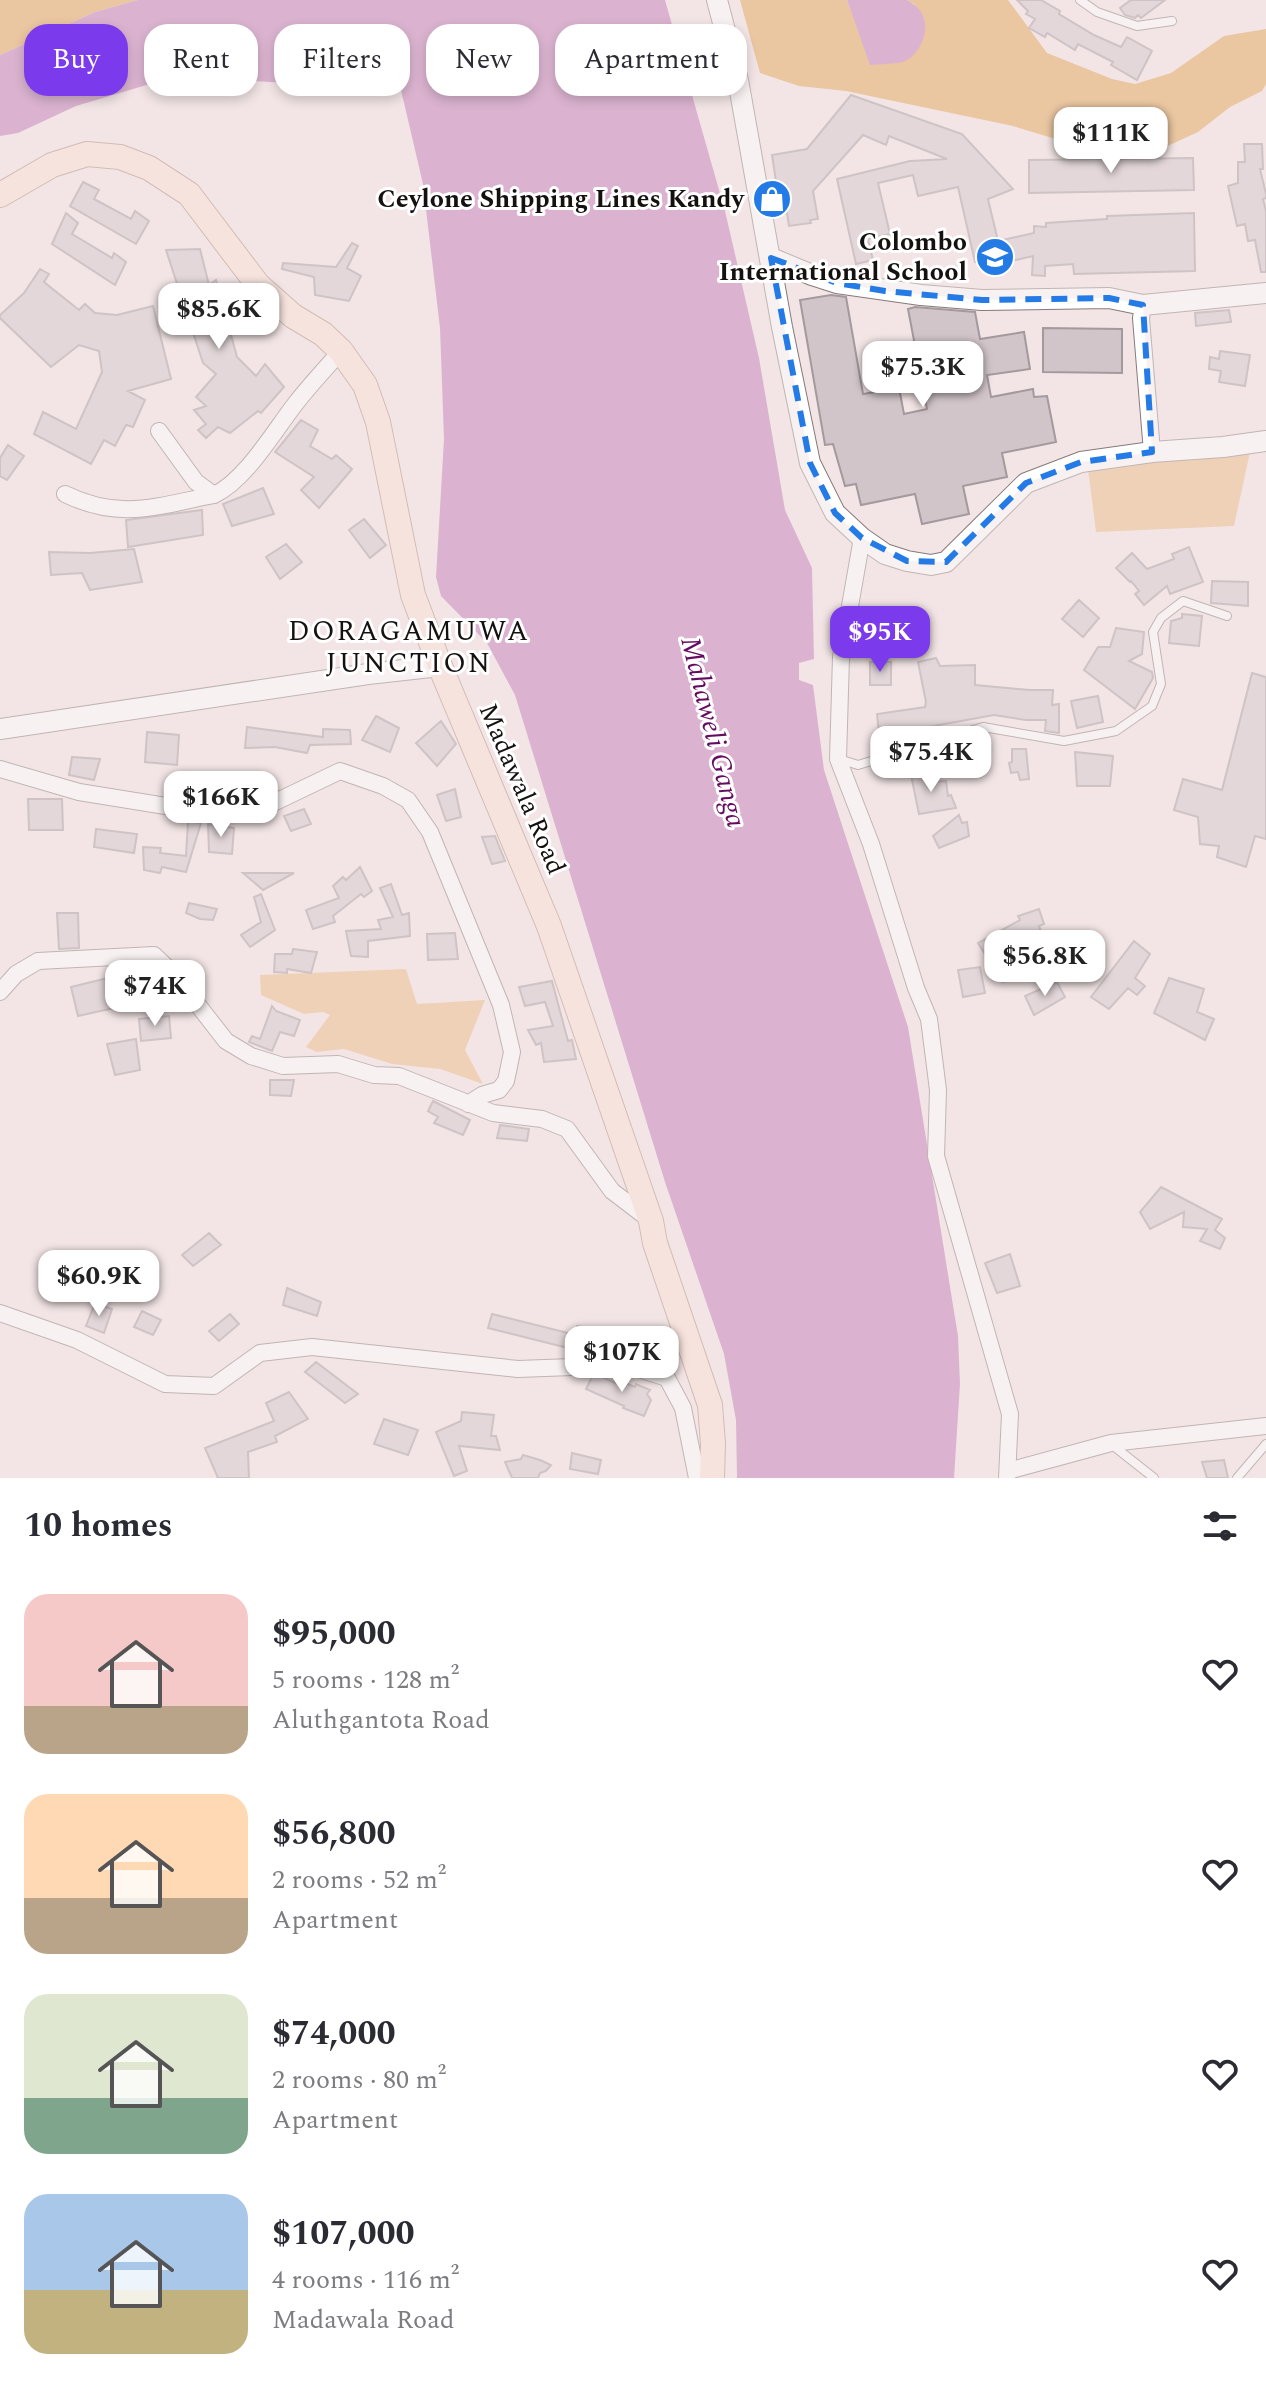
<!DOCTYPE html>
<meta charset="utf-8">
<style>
:root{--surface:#fff;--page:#f7f7f7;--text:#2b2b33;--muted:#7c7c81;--accent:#7c3aed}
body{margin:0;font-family:Spectral,serif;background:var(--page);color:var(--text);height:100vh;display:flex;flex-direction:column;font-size:30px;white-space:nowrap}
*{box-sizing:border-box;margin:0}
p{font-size:26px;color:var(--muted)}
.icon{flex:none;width:44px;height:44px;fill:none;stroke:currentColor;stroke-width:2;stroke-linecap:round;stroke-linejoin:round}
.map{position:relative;height:1478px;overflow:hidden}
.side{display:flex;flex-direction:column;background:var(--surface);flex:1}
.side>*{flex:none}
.hud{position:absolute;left:24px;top:24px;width:800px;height:72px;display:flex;gap:16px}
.price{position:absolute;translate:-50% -68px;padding:0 18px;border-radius:16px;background:#fff;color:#222;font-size:26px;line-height:52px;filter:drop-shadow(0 2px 4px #0008)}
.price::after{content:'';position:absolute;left:50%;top:48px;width:24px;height:18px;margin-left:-12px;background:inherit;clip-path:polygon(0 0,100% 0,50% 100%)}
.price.selected{background:var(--accent);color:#fff}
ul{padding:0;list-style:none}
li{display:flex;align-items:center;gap:24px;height:200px;padding:0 24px}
li span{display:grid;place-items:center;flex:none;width:224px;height:160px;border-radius:24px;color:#555}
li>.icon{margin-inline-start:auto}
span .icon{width:96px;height:96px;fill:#fffc;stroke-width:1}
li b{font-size:34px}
h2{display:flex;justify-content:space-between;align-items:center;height:96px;padding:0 24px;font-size:34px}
.chip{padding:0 28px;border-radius:24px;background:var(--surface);box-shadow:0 4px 12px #0003;font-size:28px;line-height:72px}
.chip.selected{background:var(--accent);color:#fff}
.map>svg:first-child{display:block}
</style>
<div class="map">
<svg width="1266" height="1478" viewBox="0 0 1266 1478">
<rect width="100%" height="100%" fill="#f3e5e5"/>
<path fill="#ebb97f" d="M 1250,452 L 1234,526 L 1096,532 L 1088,469 Z
M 406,969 L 417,1004 L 485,1000 L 465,1050 L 483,1084 L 440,1069 L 392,1064 L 344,1049 L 317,1052 L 306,1047 L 330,1015 L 323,1012 L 304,1014 L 261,995 L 260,975 Z"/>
<path fill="#df9f4f" d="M 0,0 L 138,0 L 95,12 L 0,55 Z
M 740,0 L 847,0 L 871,65 L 915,5 L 907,0 L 1008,0 L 1047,53 L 1112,79 L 1135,84 L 1171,73 L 1224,36 L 1266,29 L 1266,84 L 1262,91 L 1230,107 L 1198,132 L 1163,148 L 1069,143 L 1013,126 L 846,91 L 799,86 L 760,73 Z"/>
<path fill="#bf77b7" d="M 138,0 L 665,0 L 725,211 L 759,358 L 785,510 L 812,568 L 814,659 L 799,663 L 799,680 L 813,685 L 824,770 L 908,1027 L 958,1336 L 960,1384 L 954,1478 L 737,1478 L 736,1420 L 724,1354 L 665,1182 L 515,695 L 487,643 L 441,596 L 436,577 L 444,439 L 440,328 L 423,184 L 401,90 L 237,80 L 160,81 L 76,106 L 18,133 L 0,136 L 0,55 L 95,12 Z
M 847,0 L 907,0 C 914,4 922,10 924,19 C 929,34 918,57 903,62 C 893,64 880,64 870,65 Z"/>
<path fill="#d1c5c9" stroke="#a4999d" stroke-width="2" d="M 1017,0 L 1041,0 L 1060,11 L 1059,14 L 1094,35 L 1121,47 L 1127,37 L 1152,51 L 1137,80 L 1111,65 L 1113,62 L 1078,44 L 1075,50 L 1047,33 L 1045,37 L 1029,28 L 1035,19 L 1026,14 L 1028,11 Z
M 1131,0 L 1165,0 L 1141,18 L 1138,15 L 1135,18 L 1125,15 L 1120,8 Z
M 851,95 L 962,134 L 1013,189 L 988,199 L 998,241 L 1034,233 L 1034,226 L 1046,227 L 1046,223 L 1107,219 L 1107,216 L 1194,213 L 1195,271 L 1074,274 L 1073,264 L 1045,266 L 1045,276 L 1032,275 L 1033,256 L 990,266 L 989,259 L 975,262 L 958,187 L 918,196 L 913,175 L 878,183 L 890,234 L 868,239 L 873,260 L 856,264 L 837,179 L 910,161 L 947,159 L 889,136 L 886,145 L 863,135 L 813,191 L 818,219 L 810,220 L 811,223 L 789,226 L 787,213 L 781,214 L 772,155 L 807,149 Z
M 1244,144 L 1262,144 L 1263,169 L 1260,169 L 1266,194 L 1266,198 L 1263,199 L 1266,211 L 1266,272 L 1261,272 L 1255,240 L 1248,241 L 1245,224 L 1237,226 L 1228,186 L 1238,183 L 1238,162 L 1245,162 Z
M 1193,158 L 1194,190 L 1029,193 L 1029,160 Z
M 83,182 L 99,190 L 94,199 L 131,219 L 135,211 L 149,221 L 136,244 L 70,206 Z
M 66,213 L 78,223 L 72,234 L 112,258 L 114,253 L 126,262 L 115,285 L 52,244 Z
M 352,243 L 358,246 L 347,268 L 361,276 L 349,301 L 315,295 L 314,277 L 282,269 L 283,263 L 336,267 Z
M 200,249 L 209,285 L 216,280 L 237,357 L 256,376 L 265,364 L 284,387 L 261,413 L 258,411 L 230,433 L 218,427 L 206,438 L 198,430 L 206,424 L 194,410 L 206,406 L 196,397 L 216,374 L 203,363 L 166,250 Z
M 40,269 L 49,274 L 44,282 L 79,310 L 85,304 L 95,313 L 117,315 L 153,306 L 171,379 L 128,391 L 145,400 L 133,427 L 126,425 L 115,446 L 104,440 L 91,464 L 34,434 L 43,412 L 76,429 L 102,372 L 99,351 L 79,345 L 51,367 L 0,318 L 0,315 L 24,293 Z
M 831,295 L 846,297 L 863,394 L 899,388 L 904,414 L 927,409 L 908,309 L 915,307 L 975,312 L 980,339 L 1024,332 L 1030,369 L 987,375 L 991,397 L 1033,389 L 1034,397 L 1047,396 L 1056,442 L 1002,453 L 1007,477 L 963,486 L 969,514 L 922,524 L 915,494 L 861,505 L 856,484 L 845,486 L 833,444 L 825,445 L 800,300 Z
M 1229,310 L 1231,322 L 1196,326 L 1195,313 Z
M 1043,328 L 1122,329 L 1122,373 L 1043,372 Z
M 1220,351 L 1250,355 L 1245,386 L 1219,382 L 1221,371 L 1209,369 L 1210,357 L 1219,359 Z
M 301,420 L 318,430 L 310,446 L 332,459 L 336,455 L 352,469 L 319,508 L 301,490 L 314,477 L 275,452 Z
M 8,445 L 24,456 L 7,480 L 0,476 L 0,458 Z
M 263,488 L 274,514 L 232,526 L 223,504 Z
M 202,510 L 203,535 L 128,547 L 126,520 Z
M 364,519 L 386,545 L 370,558 L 349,530 Z
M 286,544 L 302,562 L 280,579 L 266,557 Z
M 1189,547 L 1203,582 L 1170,594 L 1167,586 L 1144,605 L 1135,594 L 1139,591 L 1131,581 L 1130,582 L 1116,568 L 1132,553 L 1147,569 L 1174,559 L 1172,554 Z
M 134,549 L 142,582 L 90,590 L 82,573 L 51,575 L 49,552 L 90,553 Z
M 1212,581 L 1248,582 L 1248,606 L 1211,603 Z
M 1079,600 L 1099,618 L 1083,637 L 1062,619 Z
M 1182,614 L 1202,616 L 1199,646 L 1169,643 L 1171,621 L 1182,618 Z
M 1116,628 L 1144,632 L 1142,654 L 1129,661 L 1152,672 L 1153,678 L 1135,709 L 1084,670 L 1098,647 L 1110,647 Z
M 936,658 L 940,666 L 975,665 L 975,685 L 1030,690 L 1053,690 L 1052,705 L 1059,704 L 1059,733 L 1045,731 L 1046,720 L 1026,720 L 994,715 L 922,728 L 923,737 L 880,743 L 877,714 L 925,707 L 926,702 L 918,662 Z
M 870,662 L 891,662 L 891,685 L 870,685 Z
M 1252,673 L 1266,677 L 1266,839 L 1255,836 L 1246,867 L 1217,857 L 1219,846 L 1200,844 L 1198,817 L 1174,810 L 1183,779 L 1222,790 Z
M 1098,696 L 1103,722 L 1077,728 L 1071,701 Z
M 376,716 L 399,728 L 390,752 L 362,740 Z
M 441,721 L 456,744 L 437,766 L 416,743 Z
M 247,727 L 323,737 L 323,729 L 350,730 L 351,744 L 310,745 L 307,753 L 275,747 L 245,748 Z
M 147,732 L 179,735 L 177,765 L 145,762 Z
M 1012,749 L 1026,749 L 1029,779 L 1020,780 L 1018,772 L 1011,773 L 1009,763 L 1012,762 Z
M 1075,752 L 1113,756 L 1110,786 L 1077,786 Z
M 72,757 L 100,759 L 94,780 L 69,775 Z
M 932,773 L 934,782 L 946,781 L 948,796 L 951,795 L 956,808 L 919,814 L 911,775 Z
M 455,789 L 461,817 L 446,821 L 437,795 Z
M 28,799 L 62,799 L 63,830 L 29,830 Z
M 304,809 L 311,824 L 291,831 L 284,816 Z
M 959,815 L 962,823 L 967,822 L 969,836 L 939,848 L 933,836 Z
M 188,821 L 201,823 L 186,872 L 162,867 L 160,873 L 144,870 L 143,847 L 161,848 L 160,853 L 186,856 Z
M 208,824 L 234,828 L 232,854 L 209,852 Z
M 96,829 L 137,834 L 134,853 L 94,847 Z
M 495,836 L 505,861 L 492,864 L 482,837 Z
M 360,867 L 372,891 L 364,897 L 361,894 L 333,916 L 335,922 L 313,929 L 306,910 L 339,898 L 333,886 L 343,877 L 346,880 Z
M 243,873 L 294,873 L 263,890 Z
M 391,884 L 402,915 L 409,913 L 410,936 L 368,941 L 368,957 L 351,956 L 346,931 L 381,929 L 378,920 L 393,917 L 380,888 Z
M 261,894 L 275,930 L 250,947 L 241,935 L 261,922 L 254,897 Z
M 189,903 L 217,909 L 213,920 L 200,919 L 186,913 Z
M 1039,909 L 1044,924 L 1039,926 L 1050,956 L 1019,967 L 1022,973 L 1003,982 L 978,943 L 1020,920 L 1018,916 Z
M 57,913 L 78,913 L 79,948 L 59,949 Z
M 455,933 L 458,959 L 428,960 L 427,934 Z
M 1134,941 L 1150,954 L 1135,978 L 1145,986 L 1137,995 L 1128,988 L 1109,1009 L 1091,997 Z
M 293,949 L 317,952 L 311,973 L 287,969 L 287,973 L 274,972 L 275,954 L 292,954 Z
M 980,967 L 985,993 L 963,997 L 958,970 Z
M 116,976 L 123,1006 L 78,1016 L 71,987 Z
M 1169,978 L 1204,989 L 1197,1012 L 1214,1019 L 1205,1040 L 1154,1013 Z
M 552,981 L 568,1041 L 572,1040 L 576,1059 L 544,1062 L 541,1043 L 536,1045 L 528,1030 L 553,1026 L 545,1002 L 525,1006 L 519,987 Z
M 1057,982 L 1065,997 L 1034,1015 L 1025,996 Z
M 272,1006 L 276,1011 L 300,1020 L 294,1036 L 280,1032 L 272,1051 L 249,1042 L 252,1036 L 260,1039 Z
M 169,1016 L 171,1038 L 141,1041 L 139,1019 Z
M 136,1039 L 140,1070 L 115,1075 L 107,1044 Z
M 270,1080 L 294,1080 L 291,1096 L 270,1095 Z
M 433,1101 L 470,1120 L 463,1135 L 434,1123 L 438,1117 L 428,1111 Z
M 500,1125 L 529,1129 L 527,1141 L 497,1138 Z
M 1161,1187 L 1222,1219 L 1215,1230 L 1225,1238 L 1220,1249 L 1200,1241 L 1207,1229 L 1183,1227 L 1184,1212 L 1150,1229 L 1140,1212 Z
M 209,1233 L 221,1245 L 193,1266 L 182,1255 Z
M 1010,1254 L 1020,1286 L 997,1293 L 985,1263 Z
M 88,1271 L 112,1278 L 107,1293 L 84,1288 Z
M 287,1288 L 321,1302 L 317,1316 L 283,1305 Z
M 95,1303 L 112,1309 L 104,1333 L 86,1326 Z
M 142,1311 L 161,1320 L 153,1335 L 134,1327 Z
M 230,1314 L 239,1324 L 219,1341 L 209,1331 Z
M 492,1314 L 576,1335 L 577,1326 L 611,1333 L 608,1352 L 593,1352 L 592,1354 L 488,1328 Z
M 316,1362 L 358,1394 L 345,1403 L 305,1372 Z
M 592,1377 L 602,1377 L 615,1383 L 616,1379 L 635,1387 L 636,1384 L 650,1390 L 647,1394 L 651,1400 L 644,1416 L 623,1408 L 624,1406 L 586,1389 Z
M 289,1392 L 308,1419 L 275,1436 L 277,1442 L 248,1452 L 249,1478 L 218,1478 L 205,1448 L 274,1421 L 266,1403 Z
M 462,1412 L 494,1415 L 491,1436 L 496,1436 L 500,1450 L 459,1446 L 467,1471 L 454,1476 L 436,1432 L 461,1421 Z
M 384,1419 L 418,1430 L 408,1455 L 374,1444 Z
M 572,1453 L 601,1460 L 598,1474 L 570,1469 Z
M 523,1455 L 540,1460 L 551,1465 L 546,1471 L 540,1473 L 538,1478 L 512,1478 L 505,1462 L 521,1459 Z
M 1224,1460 L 1228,1478 L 1207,1478 L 1202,1462 Z"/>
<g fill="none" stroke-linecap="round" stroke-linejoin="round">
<g stroke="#867a79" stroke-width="10">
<path id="service" d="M 1080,0 L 1097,12 L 1137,26 L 1172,21
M 839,759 L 858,765 L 983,727 L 1064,741 L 1116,731 L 1152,706 L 1161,684 L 1153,632 L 1161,618 L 1183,601 L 1227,616
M 1111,1444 L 1154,1478
M 1237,1478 L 1266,1444"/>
</g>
<g stroke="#867a79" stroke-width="18">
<path id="minor" d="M 1143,305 L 1141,318 L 1152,452
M 159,431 L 196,482 L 214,495
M 65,494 C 120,521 157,506 214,495 C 246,480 274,431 296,403 C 310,385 326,368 341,351
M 862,538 L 841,657 L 838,759 L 871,844 L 916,988 L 929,1019 L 938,1090 L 936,1156 L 1010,1414 L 1007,1478
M 0,769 L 79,792 L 209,813 L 243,813 L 269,805 L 340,771 L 383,786 L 408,800 L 430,832 L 501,1005 L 512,1052 L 506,1081 L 499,1090 L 482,1095 L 468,1104
M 0,992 L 16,974 L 38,961 L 154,955 L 173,973 L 226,1041 L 251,1056 L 283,1066 L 338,1064 L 374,1075 L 399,1076 L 493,1113 L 542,1119 L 567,1129 L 612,1191 L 650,1220
M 0,1313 L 77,1340 L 165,1384 L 214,1386 L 260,1353 L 312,1347 L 518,1369 L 626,1365 L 667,1378 L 683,1408 L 697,1478
M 1008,1471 L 1111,1443 L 1266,1426"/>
</g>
<g stroke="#867a79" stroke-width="22">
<path id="tertiary" d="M 717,0 L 738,80 L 782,327 L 810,463 L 835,513 L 862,538 L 885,554 L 907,561 L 931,565 L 946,562 L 1026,483 L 1081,462 L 1152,452 L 1223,447 L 1266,441
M 771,258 L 812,275 L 837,283 L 921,295 L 982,300 L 1109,298 L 1143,305 L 1266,293
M 0,729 L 368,674 L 440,666"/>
</g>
<g stroke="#aa897b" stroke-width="26">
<path id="primary" d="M 0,195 L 52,165 L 87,154 L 120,157 L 149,168 L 189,194 L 258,285 L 293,316 L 323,334 L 341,351 L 365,385 L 378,422 L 413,595 L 440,666 L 549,926 L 651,1221 L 655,1243 L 710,1405 L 713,1444 L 712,1478"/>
</g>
<use href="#service" stroke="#fff" stroke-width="8"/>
<use href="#minor" stroke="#fff" stroke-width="16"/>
<use href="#tertiary" stroke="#fff" stroke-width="20"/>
<use href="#primary" stroke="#fddfd2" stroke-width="24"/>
</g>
<path d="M0 0H1266V1478H0ZM 771,258 L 837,283 L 885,291 L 982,300 L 1109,298 L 1143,305 L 1152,452 L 1081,462 L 1026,483 L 946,562 L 907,561 L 862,538 L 835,513 L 810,463 Z" fill="#f3e5e5" fill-opacity=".55" fill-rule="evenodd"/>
<path fill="none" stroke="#247be5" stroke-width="6" stroke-dasharray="16 10" stroke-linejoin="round" d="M 771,258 L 837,283 L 885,291 L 982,300 L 1109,298 L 1143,305 L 1152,452 L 1081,462 L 1026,483 L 946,562 L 907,561 L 862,538 L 835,513 L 810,463 Z"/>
<defs>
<g id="shop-disc" transform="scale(2)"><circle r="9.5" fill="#247be5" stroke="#fff"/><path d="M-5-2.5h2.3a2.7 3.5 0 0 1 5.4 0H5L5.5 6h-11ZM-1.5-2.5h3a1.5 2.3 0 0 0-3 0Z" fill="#fff"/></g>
<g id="school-disc" transform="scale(2)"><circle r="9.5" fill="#247be5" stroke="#fff"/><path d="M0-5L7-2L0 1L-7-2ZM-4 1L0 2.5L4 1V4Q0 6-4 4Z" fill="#fff"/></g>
</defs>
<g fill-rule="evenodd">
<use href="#shop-disc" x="772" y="199"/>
<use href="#school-disc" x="995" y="257"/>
</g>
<g text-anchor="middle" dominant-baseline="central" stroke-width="6" stroke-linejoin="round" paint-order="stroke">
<g font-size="26" font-weight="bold" fill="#151111" stroke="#fff" text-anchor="end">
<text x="744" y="199">Ceylone Shipping Lines Kandy</text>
<text x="967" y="242">Colombo<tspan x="967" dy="30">International School</tspan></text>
</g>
<g font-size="26" fill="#151111" stroke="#fff">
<text transform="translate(522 789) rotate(67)">Madawala Road</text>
</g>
<g font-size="28" letter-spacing="2" fill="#151111" stroke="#fff">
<text x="409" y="631">DORAGAMUWA<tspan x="409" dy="32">JUNCTION</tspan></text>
</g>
<g font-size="28" font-style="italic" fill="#660b61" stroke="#fff">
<text transform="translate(713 732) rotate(76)">Mahaweli Ganga</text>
</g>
</g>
</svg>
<b class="price" style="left:1111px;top:175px">$111K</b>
<b class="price" style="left:219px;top:351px">$85.6K</b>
<b class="price" style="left:923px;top:409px">$75.3K</b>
<b class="price selected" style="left:880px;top:674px">$95K</b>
<b class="price" style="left:931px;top:794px">$75.4K</b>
<b class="price" style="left:221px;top:839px">$166K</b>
<b class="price" style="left:1045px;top:998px">$56.8K</b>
<b class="price" style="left:155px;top:1028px">$74K</b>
<b class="price" style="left:99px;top:1318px">$60.9K</b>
<b class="price" style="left:622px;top:1394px">$107K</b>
<div class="hud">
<a class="chip selected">Buy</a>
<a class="chip">Rent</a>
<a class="chip">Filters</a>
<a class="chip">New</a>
<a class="chip">Apartment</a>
</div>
</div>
<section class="side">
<h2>10 homes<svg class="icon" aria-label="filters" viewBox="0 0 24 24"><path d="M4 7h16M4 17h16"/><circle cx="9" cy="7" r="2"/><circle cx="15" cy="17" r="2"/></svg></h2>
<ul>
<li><span style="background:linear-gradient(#f6c9c9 70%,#b9a48a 0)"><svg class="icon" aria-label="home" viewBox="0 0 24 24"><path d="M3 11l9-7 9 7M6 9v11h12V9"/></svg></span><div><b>$95,000</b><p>5 rooms · 128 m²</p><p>Aluthgantota Road</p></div><svg class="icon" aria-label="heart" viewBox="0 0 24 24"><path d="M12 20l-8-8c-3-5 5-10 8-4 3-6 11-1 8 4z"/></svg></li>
<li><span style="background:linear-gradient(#ffd9b3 65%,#b9a48a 0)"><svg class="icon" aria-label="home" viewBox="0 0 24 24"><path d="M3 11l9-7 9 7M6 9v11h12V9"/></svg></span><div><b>$56,800</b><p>2 rooms · 52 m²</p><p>Apartment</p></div><svg class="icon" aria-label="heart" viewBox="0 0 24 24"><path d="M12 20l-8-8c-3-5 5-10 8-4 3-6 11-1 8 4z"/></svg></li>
<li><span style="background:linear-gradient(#dfe7d0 65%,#7fa58c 0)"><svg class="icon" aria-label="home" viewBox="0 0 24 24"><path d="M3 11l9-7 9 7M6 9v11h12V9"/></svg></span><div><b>$74,000</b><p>2 rooms · 80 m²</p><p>Apartment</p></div><svg class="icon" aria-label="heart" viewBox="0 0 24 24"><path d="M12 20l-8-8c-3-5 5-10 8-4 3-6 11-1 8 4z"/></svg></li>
<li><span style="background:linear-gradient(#a9c7e8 60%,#c2b280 0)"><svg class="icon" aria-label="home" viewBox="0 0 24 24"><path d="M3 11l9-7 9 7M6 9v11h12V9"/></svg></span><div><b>$107,000</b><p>4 rooms · 116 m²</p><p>Madawala Road</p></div><svg class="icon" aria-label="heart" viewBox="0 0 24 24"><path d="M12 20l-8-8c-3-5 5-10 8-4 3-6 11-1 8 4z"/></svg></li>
</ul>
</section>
